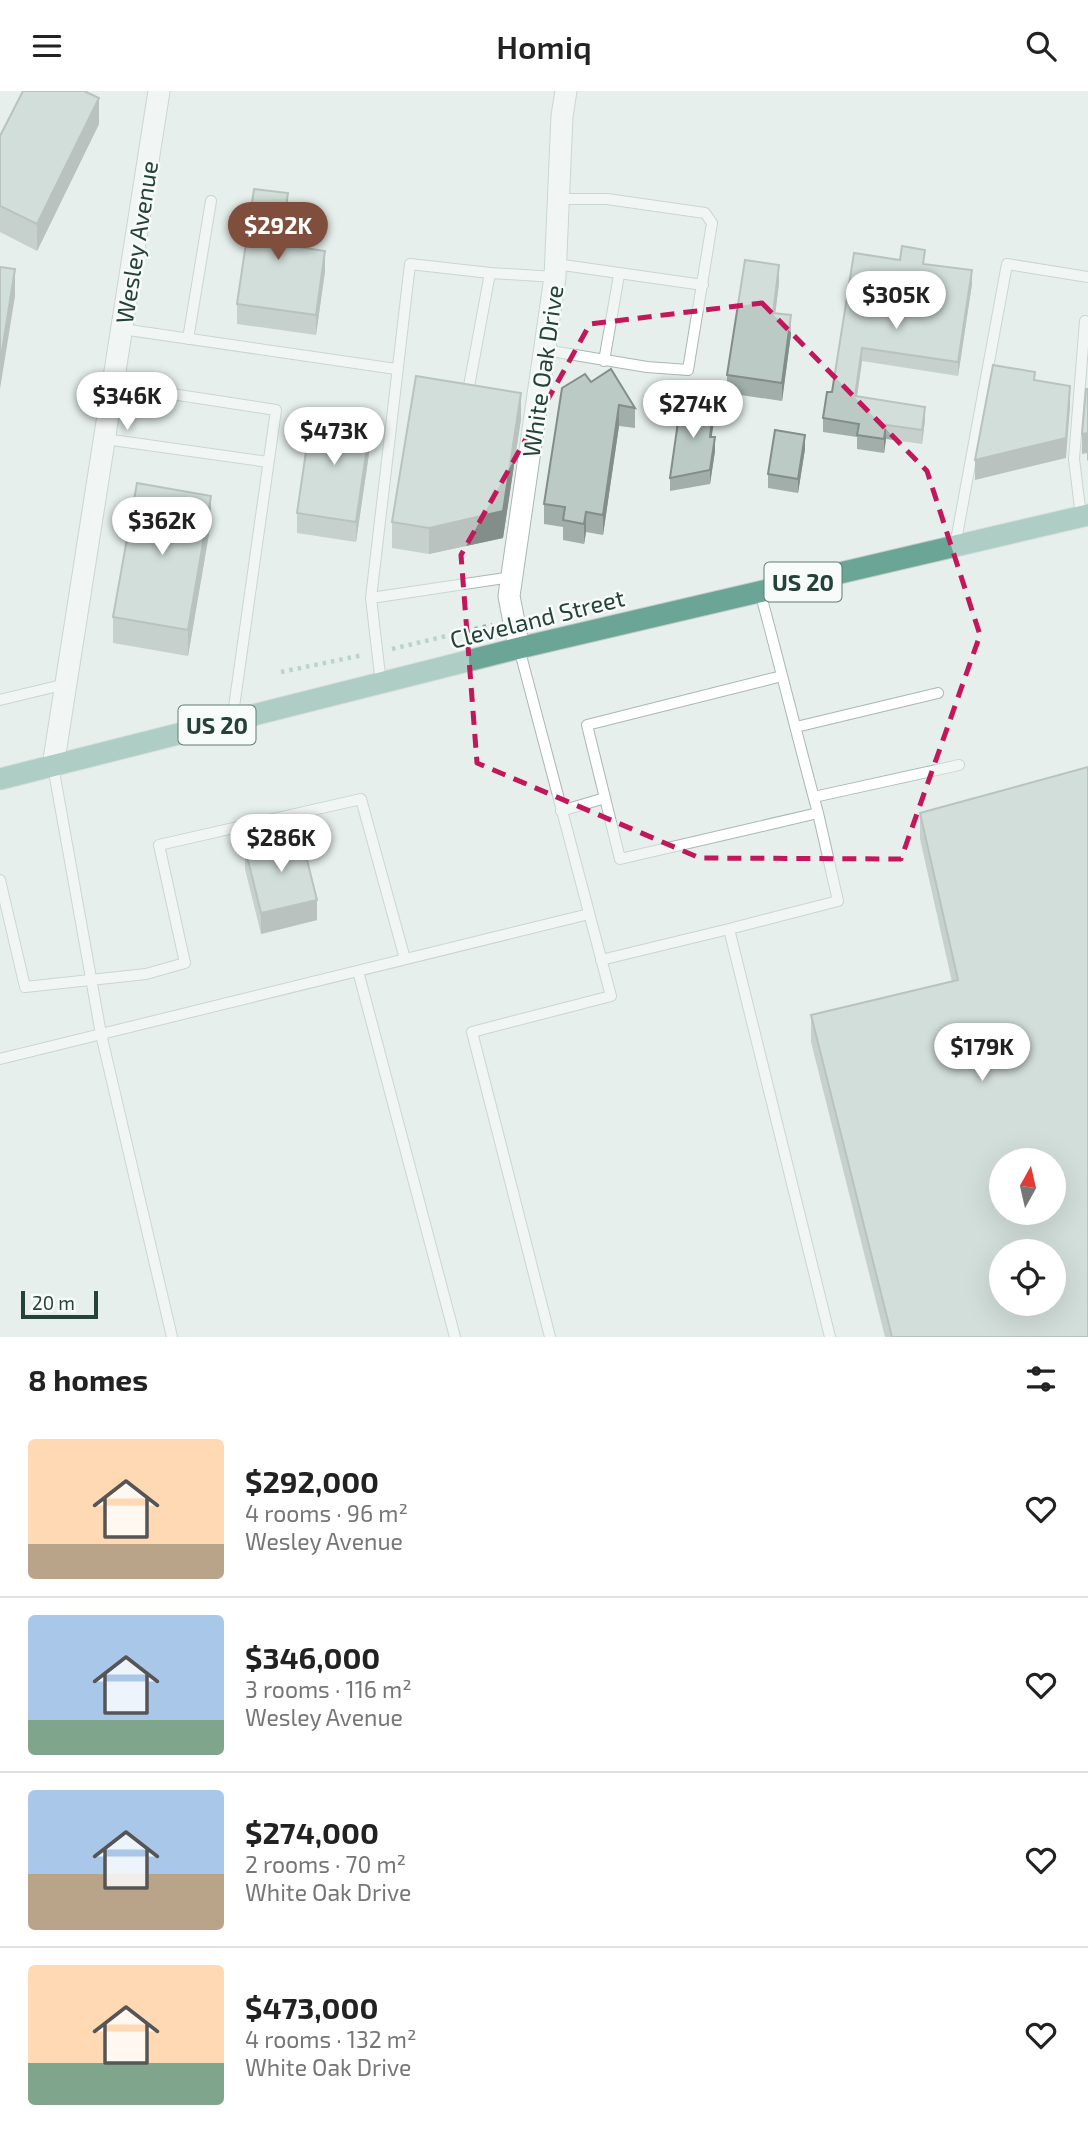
<!DOCTYPE html>
<meta charset="utf-8">
<style>
:root{--surface:#fff;--page:#f6f6f6;--text:#222;--muted:#767676;--line:#e0e0e0;--accent:#804e3d}
body{margin:0;font-family:"Exo 2",sans-serif;background:var(--page);color:var(--text);height:100vh;display:flex;flex-direction:column;font-size:26px;white-space:nowrap}
*{box-sizing:border-box;margin:0}
p{font-size:23px;color:var(--muted)}
.icon{flex:none;width:38px;height:38px;fill:none;stroke:currentColor;stroke-width:2;stroke-linecap:round;stroke-linejoin:round}
.map{position:relative;height:1246px;overflow:hidden}
.panel{display:flex;flex-direction:column;background:var(--surface);flex:1}
.panel>*{flex:none}
.needle{width:46px;rotate:8deg}
.tools{position:absolute;left:989px;top:1057px;display:grid;gap:14px}
.tools a{display:grid;place-items:center;width:77px;height:77px;border-radius:50%;background:var(--surface);box-shadow:0 7px 28px #0002;font-size:35px}
.scale{position:absolute;left:21px;bottom:18px;width:77px;box-sizing:border-box;padding-left:7px;border:4px solid #24423a;border-top:0;font-size:19px;line-height:24px;white-space:nowrap;color:#24423a;-webkit-text-stroke:5px #f7fbf9;paint-order:stroke}
.price{position:absolute;translate:-50% -60px;padding:0 16px;border-radius:24px;background:#fff;color:#222;font-size:23px;line-height:46px;filter:drop-shadow(0 2px 4px #0008)}
.price::after{content:'';position:absolute;left:50%;top:42px;width:21px;height:16px;margin-left:-10px;background:inherit;clip-path:polygon(0 0,100% 0,50% 100%)}
.price.selected{background:var(--accent);color:#fff}
ul{padding:0;list-style:none}
li{display:flex;align-items:center;gap:21px;height:175px;padding:0 28px}
li+li{border-top:2px solid var(--line)}
li span{display:grid;place-items:center;flex:none;width:196px;height:140px;border-radius:7px;color:#555}
li>.icon{margin-inline-start:auto}
span .icon{width:84px;height:84px;fill:#fffc;stroke-width:1}
li b{font-size:30px}
h2{display:flex;justify-content:space-between;align-items:center;height:84px;padding:0 28px;font-size:30px}
header{display:flex;justify-content:space-between;align-items:center;height:91px;padding:0 28px;background:var(--surface);font-size:32px;font-weight:600}
.map>svg:first-child{display:block}
</style>
<header><svg class="icon" aria-label="menu" viewBox="0 0 24 24"><path d="M4 6h16M4 12h16M4 18h16"/></svg>Homiq<svg class="icon" aria-label="search" viewBox="0 0 24 24"><circle cx="10" cy="10" r="6"/><path d="M15 15l6 6"/></svg></header>
<div class="map">
<svg width="1088" height="1246" viewBox="0 0 1088 1246">
<rect width="100%" height="100%" fill="#e6efeb"/>
<g fill="none" stroke-linecap="round" stroke-linejoin="round">
<g stroke="#a8b8b2" stroke-width="12">
<path id="service" d="M 556,173 L 703,194
M 122,238 L 396,278
M 188,248 L 211,110
M 545,259 L 647,276 L 688,279 L 712,132 L 705,122 L 607,108 L 559,108
M 604,270 L 619,184
M 113,294 L 276,319 L 232,630
M 467,306 L 490,182
M 105,348 L 268,371
M 1081,425 L 1074,368 L 1085,230
M 955,455 L 1007,173 L 1088,186
M 760,501 C 780,574 798,649 818,722 L 620,768 L 587,634 L 782,585
M 371,507 L 410,173 L 490,182 L 555,186
M 519,557 L 611,905 L 472,941 L 550,1246
M 381,593 L 371,507 L 512,486
M 0,609 L 66,593
M 796,636 L 938,602
M 53,675 L 101,943 L 172,1246
M 814,706 L 959,674
M 561,720 L 605,707
M 0,789 L 25,896 L 146,883 L 185,872 L 159,754 L 361,708 L 405,868
M 729,838 L 838,810 L 818,722
M 601,869 L 729,838 L 830,1246
M 358,880 L 455,1246
M 0,968 L 589,823"/>
</g>
<g stroke="#a8b8b2" stroke-width="23">
<path id="minor" d="M 519,557 L 509,505 L 555,186 L 562,25 L 566,0
M 53,675 L 159,0"/>
</g>
<g stroke="#c2cac8" stroke-width="23">
<path id="primary" d="M 0,688 L 519,557 L 1088,424"/>
</g>
<path stroke="#86b3a5" stroke-width="4.5" stroke-dasharray="3.5 5" stroke-linecap="butt" d="M 392,558 L 492,534
M 281,581 L 363,564"/>
<use href="#service" stroke="#fff" stroke-width="10"/>
<use href="#minor" stroke="#fff" stroke-width="21"/>
<use href="#primary" stroke="#6aa596" stroke-width="21"/>
</g>
<path fill="#a1aea9" d="M 99,33 L 37,160 L 0,141 L 0,45 Z
M 288,123 L 283,154 L 325,180 L 316,244 L 237,233 L 237,213 Z
M 854,162 L 925,173 L 972,193 L 958,285 L 862,270 L 857,305 L 925,329 L 922,353 L 886,348 L 884,362 L 857,358 L 857,346 L 823,341 L 823,327 L 832,301 Z
M 779,193 L 775,222 L 791,243 L 782,310 L 727,302 L 727,284 Z
M 591,291 L 635,317 L 635,337 L 619,335 L 603,444 L 586,441 L 584,453 L 563,449 L 563,436 L 544,433 L 544,413 Z
M 521,328 L 503,447 L 429,463 L 392,457 L 392,431 Z
M 714,329 L 711,346 L 715,360 L 710,393 L 670,400 L 670,387 Z
M 371,349 L 356,451 L 297,442 L 297,422 Z
M 805,358 L 798,402 L 768,397 L 768,383 Z
M 211,431 L 188,565 L 113,552 L 113,526 Z
M 920,722 L 1088,1246 L 885,1246 L 811,951 L 811,924 L 952,891 L 920,748 Z
M 245,757 L 317,829 L 261,843 L 245,778 Z"/>
<path fill="#838d89" d="M 99,7 L 99,33 L 37,160 L 37,133 Z
M 288,102 L 288,123 L 280,174 L 280,153 Z
M 325,160 L 325,180 L 316,244 L 316,224 Z
M 779,174 L 779,193 L 773,240 L 773,222 Z
M 15,178 L 15,205 L 0,298 L 0,272 Z
M 972,179 L 972,193 L 958,285 L 958,271 Z
M 791,224 L 791,243 L 782,310 L 782,292 Z
M 862,257 L 862,270 L 855,319 L 855,305 Z
M 1070,295 L 1070,316 L 1066,367 L 975,389 L 975,369 Z
M 521,302 L 521,328 L 503,447 L 429,463 L 429,437 Z
M 619,314 L 619,335 L 603,444 L 603,424 Z
M 714,315 L 714,329 L 710,359 L 710,346 Z
M 925,316 L 925,329 L 922,353 L 922,339 Z
M 371,329 L 371,349 L 356,451 L 356,431 Z
M 886,334 L 886,348 L 884,362 L 884,348 Z
M 1088,342 L 1088,369 L 1087,370 L 1087,362 L 1082,363 L 1082,343 Z
M 805,344 L 805,358 L 798,402 L 798,388 Z
M 715,346 L 715,360 L 710,393 L 710,379 Z
M 211,405 L 211,431 L 188,565 L 188,539 Z
M 586,421 L 586,441 L 584,453 L 584,433 Z
M 317,809 L 317,829 L 261,843 L 261,822 Z"/>
<path fill="#bbcac4" stroke="#838d89" stroke-width="2" fill-rule="evenodd" d="M 23,0 L 84,0 L 99,7 L 37,133 L 0,115 L 0,45 Z
M 254,98 L 288,102 L 280,153 L 325,160 L 316,224 L 237,213 Z
M 902,155 L 925,159 L 923,173 L 972,179 L 958,271 L 862,257 L 855,305 L 925,316 L 922,339 L 886,334 L 884,348 L 857,344 L 859,333 L 823,327 L 827,301 L 832,301 L 854,162 L 900,169 Z
M 745,169 L 779,174 L 773,222 L 791,224 L 782,292 L 727,284 Z
M 0,176 L 15,178 L 0,272 Z
M 993,274 L 1035,281 L 1034,289 L 1070,295 L 1066,347 L 975,369 Z
M 611,278 L 635,317 L 619,314 L 603,424 L 586,421 L 584,433 L 563,429 L 565,416 L 544,413 L 562,297 L 585,283 L 591,291 Z
M 416,285 L 521,302 L 503,420 L 429,437 L 392,431 Z
M 1086,298 L 1088,298 L 1088,342 L 1082,343 Z
M 681,310 L 714,315 L 710,346 L 715,346 L 710,379 L 670,387 Z
M 312,320 L 371,329 L 356,431 L 297,422 Z
M 775,339 L 805,344 L 798,388 L 768,383 Z
M 137,392 L 211,405 L 188,539 L 113,526 Z
M 1088,676 L 1088,1246 L 892,1246 L 811,924 L 958,889 L 920,722 ZM 1001,1069 L 1054,1069 L 1054,1122 L 1001,1122 ZM 1001,1160 L 1054,1160 L 1054,1213 L 1001,1213 Z
M 301,745 L 317,809 L 261,822 L 245,757 Z"/>
<path d="M0 0H1088V1246H0ZM 762,212 L 927,380 L 980,544 L 901,768 L 700,767 L 477,672 L 461,464 L 590,233 Z" fill="#e6efeb" fill-opacity=".55" fill-rule="evenodd"/>
<path fill="none" stroke="#c2185b" stroke-width="5" stroke-dasharray="14 9" stroke-linejoin="round" d="M 762,212 L 927,380 L 980,544 L 901,768 L 700,767 L 477,672 L 461,464 L 590,233 Z"/>
<g text-anchor="middle" dominant-baseline="central" stroke-width="5" stroke-linejoin="round" paint-order="stroke">
<g fill="#f7fbf9" stroke="#637a73" stroke-width="2">
<rect x="764.5" y="471.5" width="77" height="39" rx="5"/>
<rect x="178.5" y="614.5" width="77" height="39" rx="5"/>
</g>
<g font-size="23" font-weight="bold" fill="#24423a">
<text x="803" y="491">US 20</text>
<text x="217" y="634">US 20</text>
</g>
<g font-size="24" fill="#24423a" stroke="#f7fbf9">
<text transform="translate(136 151) rotate(-81)">Wesley Avenue</text>
<text transform="translate(542 280) rotate(-82)">White Oak Drive</text>
<text transform="translate(537 527) rotate(-14)">Cleveland Street</text>
</g>
</g>
</svg>
<div class="tools">
<a><svg class="needle" viewBox="-14 -14 28 28"><path d="M0-13l5 13h-10z" fill="#e53935"/><path d="M0 13l5-13h-10z" fill="#767676"/></svg></a>
<a><svg class="icon" aria-label="locate" viewBox="0 0 24 24"><circle cx="12" cy="12" r="6"/><path d="M12 2v4M12 18v4M2 12h4M18 12h4"/></svg></a>
</div>
<div class="scale">20 m</div>
<b class="price selected" style="left:278px;top:171px">$292K</b>
<b class="price" style="left:896px;top:240px">$305K</b>
<b class="price" style="left:127px;top:341px">$346K</b>
<b class="price" style="left:693px;top:349px">$274K</b>
<b class="price" style="left:334px;top:376px">$473K</b>
<b class="price" style="left:162px;top:466px">$362K</b>
<b class="price" style="left:281px;top:783px">$286K</b>
<b class="price" style="left:982px;top:992px">$179K</b>
</div>
<section class="panel">
<h2>8 homes<svg class="icon" aria-label="filters" viewBox="0 0 24 24"><path d="M4 7h16M4 17h16"/><circle cx="9" cy="7" r="2"/><circle cx="15" cy="17" r="2"/></svg></h2>
<ul>
<li><span style="background:linear-gradient(#ffd9b3 75%,#b9a48a 0)"><svg class="icon" aria-label="home" viewBox="0 0 24 24"><path d="M3 11l9-7 9 7M6 9v11h12V9"/></svg></span><div><b>$292,000</b><p>4 rooms · 96 m²</p><p>Wesley Avenue</p></div><svg class="icon" aria-label="heart" viewBox="0 0 24 24"><path d="M12 20l-8-8c-3-5 5-10 8-4 3-6 11-1 8 4z"/></svg></li>
<li><span style="background:linear-gradient(#a9c7e8 75%,#7fa58c 0)"><svg class="icon" aria-label="home" viewBox="0 0 24 24"><path d="M3 11l9-7 9 7M6 9v11h12V9"/></svg></span><div><b>$346,000</b><p>3 rooms · 116 m²</p><p>Wesley Avenue</p></div><svg class="icon" aria-label="heart" viewBox="0 0 24 24"><path d="M12 20l-8-8c-3-5 5-10 8-4 3-6 11-1 8 4z"/></svg></li>
<li><span style="background:linear-gradient(#a9c7e8 60%,#b9a48a 0)"><svg class="icon" aria-label="home" viewBox="0 0 24 24"><path d="M3 11l9-7 9 7M6 9v11h12V9"/></svg></span><div><b>$274,000</b><p>2 rooms · 70 m²</p><p>White Oak Drive</p></div><svg class="icon" aria-label="heart" viewBox="0 0 24 24"><path d="M12 20l-8-8c-3-5 5-10 8-4 3-6 11-1 8 4z"/></svg></li>
<li><span style="background:linear-gradient(#ffd9b3 70%,#7fa58c 0)"><svg class="icon" aria-label="home" viewBox="0 0 24 24"><path d="M3 11l9-7 9 7M6 9v11h12V9"/></svg></span><div><b>$473,000</b><p>4 rooms · 132 m²</p><p>White Oak Drive</p></div><svg class="icon" aria-label="heart" viewBox="0 0 24 24"><path d="M12 20l-8-8c-3-5 5-10 8-4 3-6 11-1 8 4z"/></svg></li>
</ul>
</section>
